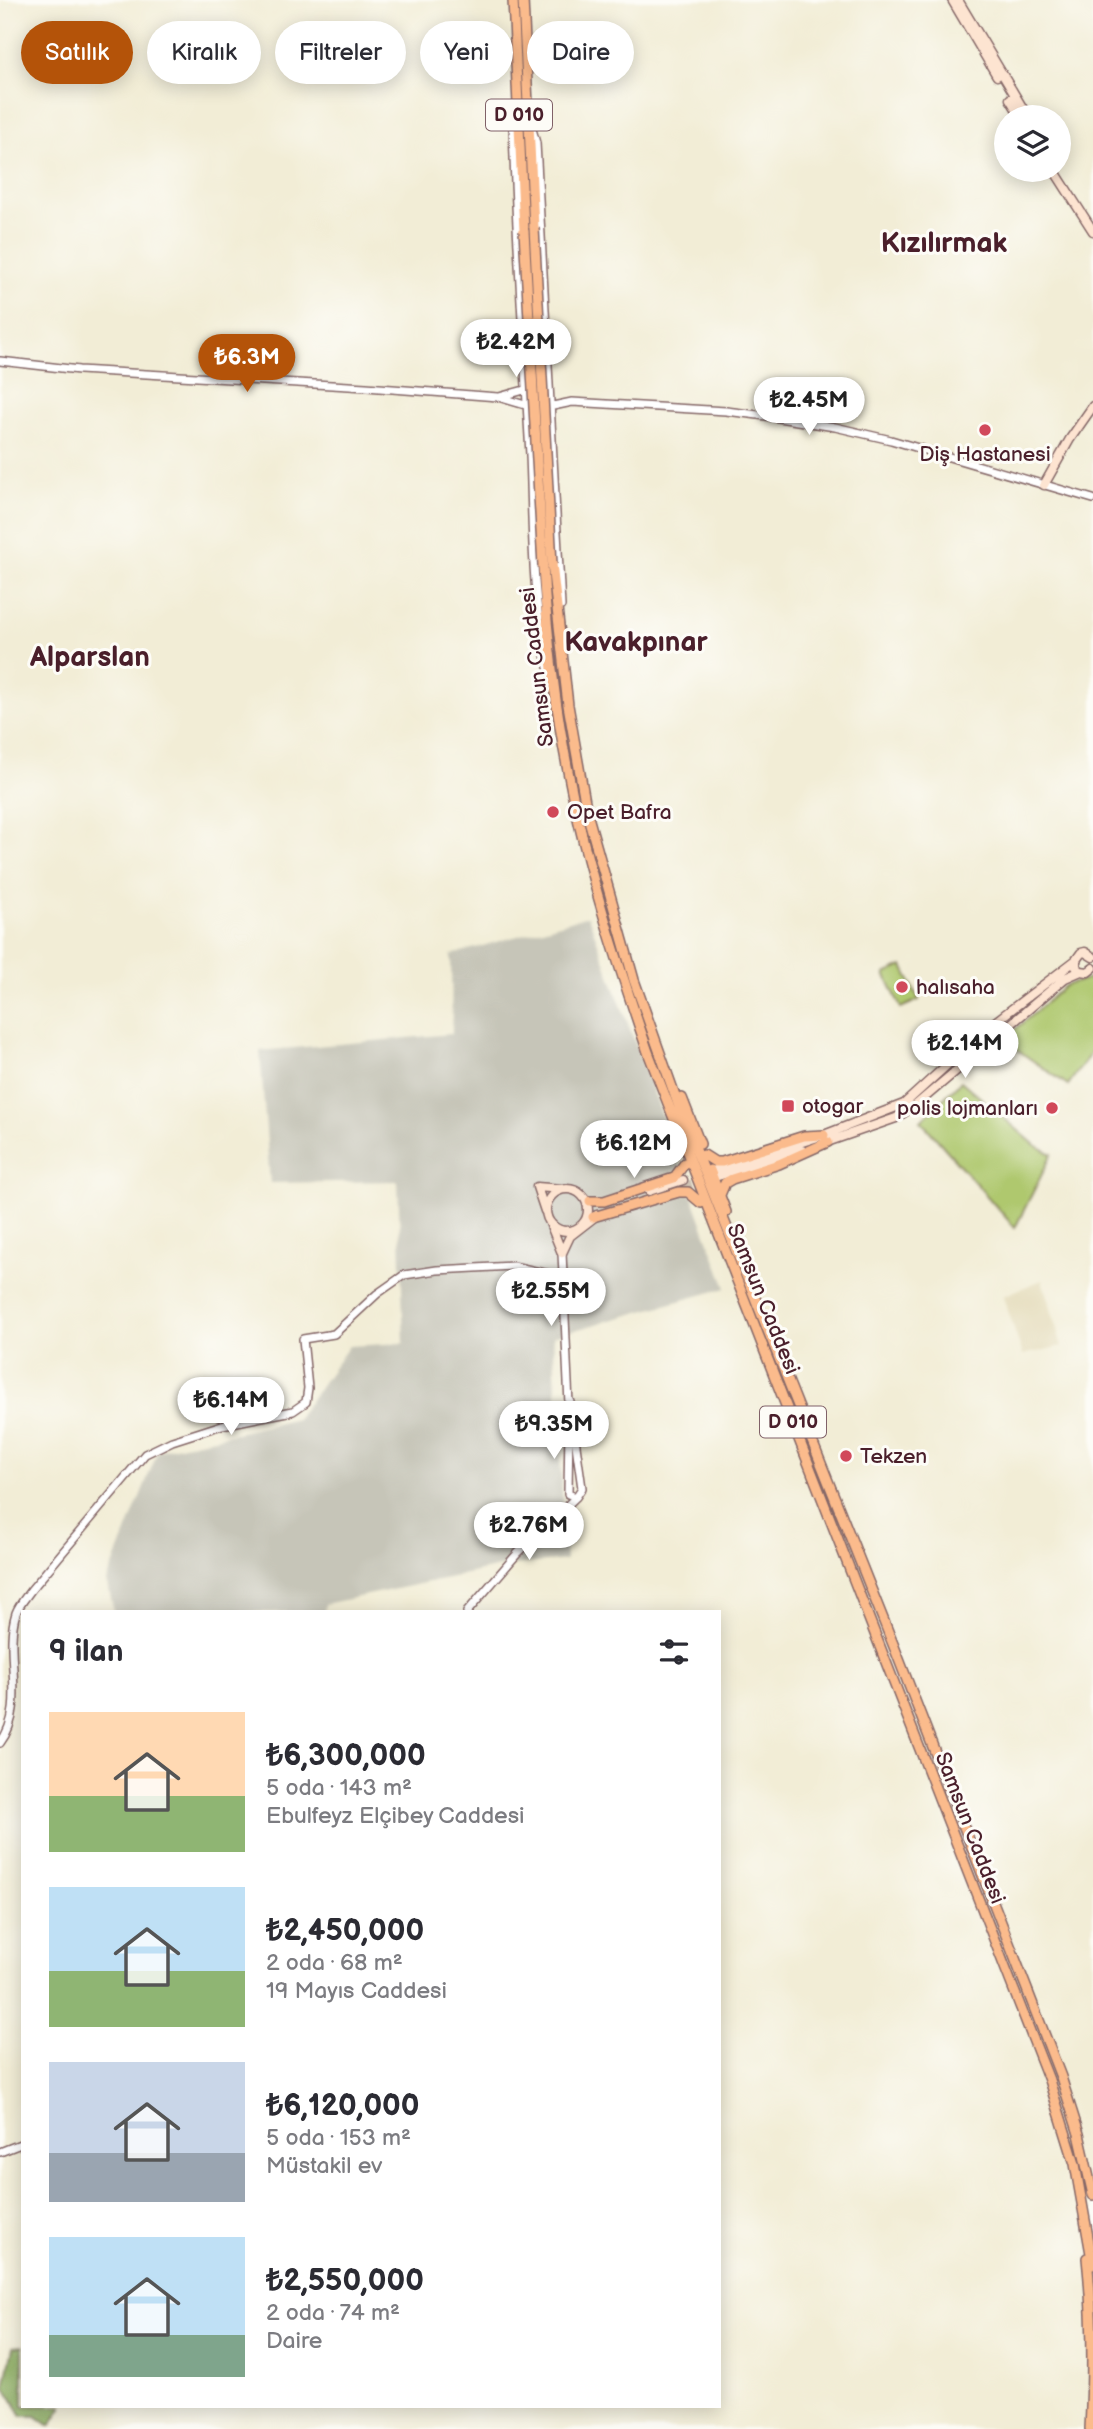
<!DOCTYPE html>
<html lang="tr">
<meta charset="utf-8">
<style>
:root{--surface:#fff;--page:#f2f2f3;--text:#2b2b33;--muted:#7c7c81;--accent:#b45309}
body{margin:0;font-family:"Balsamiq Sans",sans-serif;background:var(--page);color:var(--text);height:100vh;display:flex;flex-direction:column;font-size:26px;white-space:nowrap}
*{box-sizing:border-box;margin:0}
p{font-size:23px;color:var(--muted)}
.icon{flex:none;width:38px;height:38px;fill:none;stroke:currentColor;stroke-width:2;stroke-linecap:round;stroke-linejoin:round}
.map{position:relative;flex:1;overflow:hidden}
.details{position:absolute;left:21px;top:1610px;width:700px;height:798px;display:flex;flex-direction:column;background:var(--surface);border-radius:0px;box-shadow:0 4px 18px #0003}
.details>*{flex:none}
.top-card{position:absolute;left:21px;top:21px;width:700px;height:63px;display:flex;gap:14px}
.fabs{position:absolute;left:994px;top:105px;display:grid;gap:14px}
.fabs a{display:grid;place-items:center;width:77px;height:77px;border-radius:50%;background:var(--surface);box-shadow:0 4px 18px #0003;font-size:35px}
.price{position:absolute;translate:-50% -60px;padding:0 16px;border-radius:24px;background:#fff;color:#222;font-size:23px;line-height:46px;filter:drop-shadow(0 2px 4px #0008)}
.price::after{content:'';position:absolute;left:50%;top:42px;width:21px;height:16px;margin-left:-10px;background:inherit;clip-path:polygon(0 0,100% 0,50% 100%)}
.price.selected{background:var(--accent);color:#fff}
ul{padding:0;list-style:none}
li{display:flex;align-items:center;gap:21px;height:175px;padding:0 28px}
li span{display:grid;place-items:center;flex:none;width:196px;height:140px;border-radius:0px;color:#555}
li>.icon{margin-inline-start:auto}
span .icon{width:84px;height:84px;fill:#fffc;stroke-width:1}
li b{font-size:30px}
h2{display:flex;justify-content:space-between;align-items:center;height:84px;padding:0 28px;font-size:30px}
.pill{padding:0 24px;border-radius:32px;background:var(--surface);box-shadow:0 4px 18px #0003;font-size:24px;line-height:63px}
.pill.selected{background:var(--accent);color:#fff}
.map>svg:first-child{display:block}
</style>
<div class="map">
<svg width="1093" height="2429" viewBox="0 0 1093 2429">
<rect width="100%" height="100%" fill="#fdfcf7"/>
<filter id="ink" filterUnits="userSpaceOnUse"><feTurbulence type="fractalNoise" baseFrequency=".0143" numOctaves="2"/><feDisplacementMap in="SourceGraphic" scale="14" xChannelSelector="R" yChannelSelector="G"/><feConvolveMatrix kernelMatrix="1 2 1 2 8 2 1 2 1" color-interpolation-filters="sRGB"/></filter>
<filter id="wash" filterUnits="userSpaceOnUse"><feTurbulence type="fractalNoise" baseFrequency=".00686" numOctaves="4" result="noise"/><feDisplacementMap in="SourceGraphic" scale="28" xChannelSelector="R" yChannelSelector="G"/><feGaussianBlur stdDeviation="1.57" result="paint"/><feColorMatrix in="noise" values="0 0 0 0 0 0 0 0 0 0 0 0 0 0 0 0 0 1.4 0 .05"/><feComposite in="paint" operator="in"/></filter>
<g filter="url(#wash)">
<rect width="100%" height="100%" fill="#f2edd6"/>
<path fill="#e4dbba" d="M 1042,1280 L 1062,1346 L 1023,1355 L 1003,1296 Z"/>
<path fill="#c6c5b8" d="M 588,916 L 726,1288 L 553,1336 L 566,1560 L 504,1566 L 325,1604 L 324,1612 L 114,1612 L 107,1581 L 158,1451 L 297,1419 L 349,1346 L 404,1343 L 398,1181 L 270,1183 L 260,1051 L 452,1034 L 451,955 Z"/>
<path fill="#afc86e" stroke="#7c744c" stroke-width="2" d="M 903,966 L 919,1000 L 901,1008 L 885,974 Z
M 1089,979 L 1093,980 L 1093,1050 L 1068,1085 L 1003,1040 L 1066,985 Z
M 961,1081 L 1035,1145 L 1052,1154 L 1015,1228 L 921,1121 Z"/>
<path fill="#8bac61" stroke="#6a6646" stroke-width="2" d="M 23,2346 L 23,2406 L 63,2406 L 50,2426 L 36,2416 L 22,2416 L 5,2386 L 13,2347 Z"/>
</g>
<g filter="url(#ink)">
<g fill="none" stroke-linecap="round" stroke-linejoin="round">
<path stroke="#d0c4b4" stroke-width="8" stroke-dasharray="8 4" stroke-linecap="butt" d="M 684,1186 L 705,1180"/>
<g stroke="#856767" stroke-width="10">
<path id="tertiary" d="M 517,119 L 513,127 C 516,237 524,346 530,455 C 533,524 531,605 549,671
M 532,129 L 536,143 L 561,606
M 0,361 L 79,370 L 366,387 L 498,397 L 539,409 L 572,402 L 726,411 L 766,416 L 835,427 L 891,440 L 1093,499
M 499,397 L 528,389
M 562,1253 L 569,1404
M 569,1423 L 568,1494 L 576,1497
M 467,1612 L 517,1554 L 576,1497 L 582,1488 L 570,1402
M 0,1743 C 28,1707 3,1654 16,1613 C 19,1605 26,1597 31,1590 L 145,1454 L 172,1441 L 222,1425 L 293,1411 L 306,1402 L 308,1388 L 303,1339 L 334,1334 L 377,1294 L 404,1275 L 437,1270 L 513,1266 L 562,1277
M 0,2152 L 23,2143"/>
</g>
<g stroke="#856767" stroke-width="11">
<path id="secondary" d="M 952,0 L 997,76
M 958,0 L 1028,117
M 1010,99 L 1021,117
M 1054,170 L 1093,231
M 1044,485 L 1070,439 L 1093,406
M 1093,957 L 1085,952 L 1081,953 L 1076,960 L 1076,967 L 1081,971 L 1088,972 L 1093,968
M 824,1143 L 896,1118 L 917,1104 L 1065,978 L 1081,971
M 715,1170 L 824,1135 L 904,1104 L 991,1025 L 1076,960
M 718,1176 L 802,1150
M546 1210a21 21 0 1 1 42 0a21 21 0 1 1-42 0Z
M 649,1191 L 683,1180
M 545,1211 L 537,1187 L 562,1189
M 550,1223 L 562,1253
M 562,1253 L 570,1236 L 597,1215"/>
</g>
<g stroke="#856767" stroke-width="12">
<path id="trunk" d="M 513,0 L 524,231
M 523,0 L 534,228
M 552,564 L 568,705 L 587,813 L 634,980 L 682,1115 L 895,1649 L 1061,2077 L 1079,2134 L 1093,2195
M 543,566 C 547,636 555,707 569,776 C 587,870 617,961 648,1052 L 1049,2080 L 1075,2164 L 1093,2265
M 682,1098 L 700,1144
M 704,1155 L 715,1162 L 722,1162 L 804,1136 L 824,1135
M 710,1170 L 726,1212
M 720,1195 L 725,1183 L 732,1179 L 779,1164 L 828,1142
M 590,1201 L 604,1201 L 674,1178 L 685,1163
M 593,1217 L 679,1192 L 688,1192 L 701,1203
M 1087,2258 C 1093,2314 1093,2372 1090,2429"/>
</g>
<use href="#tertiary" stroke="#fff" stroke-width="7"/>
<use href="#secondary" stroke="#fde4d1" stroke-width="8"/>
<use href="#trunk" stroke="#fbbb8c" stroke-width="9"/>
<g stroke="#856767" stroke-width="12" stroke-linecap="butt">
<path id="trunk-bridge" d="M 534,228 L 552,564
M 524,231 L 543,566"/>
</g>
<use href="#trunk-bridge" stroke="#fbbb8c" stroke-width="9"/>
</g>
</g>
<g fill="#d1495b" stroke="#fdfcf7" stroke-width="2.5">
<circle cx="985" cy="430" r="7"/>
<circle cx="553" cy="812" r="7"/>
<circle cx="902" cy="987" r="7"/>
<rect x="781" y="1099" width="14" height="14" rx="3.5"/>
<circle cx="1052" cy="1108" r="7"/>
<circle cx="846" cy="1456" r="7"/>
</g>
<g text-anchor="middle" dominant-baseline="central" stroke-width="6" stroke-linejoin="round" paint-order="stroke">
<g fill="#fdfcf7" stroke="#806168" stroke-width="2">
<rect x="486" y="99.5" width="66" height="31" rx="5"/>
<rect x="760" y="1406.5" width="66" height="31" rx="5"/>
</g>
<g font-size="19" font-weight="bold" fill="#4a1f2b">
<text x="519" y="115">D 010</text>
<text x="793" y="1422">D 010</text>
</g>
<g font-size="21" fill="#4a1f2b" stroke="#fdfcf7" text-anchor="start">
<text x="985" y="454" text-anchor="middle">Diş Hastanesi</text>
<text x="567" y="812">Opet Bafra</text>
<text x="916" y="987">halısaha</text>
<text x="802" y="1106">otogar</text>
<text x="1038" y="1108" text-anchor="end">polis lojmanları</text>
<text x="860" y="1456">Tekzen</text>
</g>
<g font-size="21" fill="#4a1f2b" stroke="#fdfcf7">
<text transform="translate(537 667) rotate(-97)">Samsun Caddesi</text>
<text transform="translate(763 1299) rotate(68)">Samsun Caddesi</text>
<text transform="translate(970 1828) rotate(69)">Samsun Caddesi</text>
</g>
<g font-size="28" font-weight="bold" fill="#4a1f2b" stroke="#fdfcf7">
<text x="944" y="243">Kızılırmak</text>
<text x="636" y="642">Kavakpınar</text>
<text x="90" y="657">Alparslan</text>
</g>
</g>
</svg>
<div class="fabs">
<a><svg class="icon" aria-label="layers" viewBox="0 0 24 24"><path d="M12 4l9 5-9 5-9-5zM3 14l9 5 9-5"/></svg></a>
</div>
<b class="price" style="left:516px;top:379px">₺2.42M</b>
<b class="price selected" style="left:247px;top:394px">₺6.3M</b>
<b class="price" style="left:809px;top:437px">₺2.45M</b>
<b class="price" style="left:965px;top:1080px">₺2.14M</b>
<b class="price" style="left:634px;top:1180px">₺6.12M</b>
<b class="price" style="left:551px;top:1328px">₺2.55M</b>
<b class="price" style="left:231px;top:1437px">₺6.14M</b>
<b class="price" style="left:554px;top:1461px">₺9.35M</b>
<b class="price" style="left:529px;top:1562px">₺2.76M</b>
<div class="top-card">
<a class="pill selected">Satılık</a>
<a class="pill">Kiralık</a>
<a class="pill">Filtreler</a>
<a class="pill">Yeni</a>
<a class="pill">Daire</a>
</div>
<section class="details">
<h2>9 ilan<svg class="icon" aria-label="filters" viewBox="0 0 24 24"><path d="M4 7h16M4 17h16"/><circle cx="9" cy="7" r="2"/><circle cx="15" cy="17" r="2"/></svg></h2>
<ul>
<li><span style="background:linear-gradient(#ffd9b3 60%,#8fb573 0)"><svg class="icon" aria-label="home" viewBox="0 0 24 24"><path d="M3 11l9-7 9 7M6 9v11h12V9"/></svg></span><div><b>₺6,300,000</b><p>5 oda · 143 m²</p><p>Ebulfeyz Elçibey Caddesi</p></div></li>
<li><span style="background:linear-gradient(#bfe0f5 60%,#8fb573 0)"><svg class="icon" aria-label="home" viewBox="0 0 24 24"><path d="M3 11l9-7 9 7M6 9v11h12V9"/></svg></span><div><b>₺2,450,000</b><p>2 oda · 68 m²</p><p>19 Mayıs Caddesi</p></div></li>
<li><span style="background:linear-gradient(#c9d6e8 65%,#9aa5b1 0)"><svg class="icon" aria-label="home" viewBox="0 0 24 24"><path d="M3 11l9-7 9 7M6 9v11h12V9"/></svg></span><div><b>₺6,120,000</b><p>5 oda · 153 m²</p><p>Müstakil ev</p></div></li>
<li><span style="background:linear-gradient(#bfe0f5 70%,#7fa58c 0)"><svg class="icon" aria-label="home" viewBox="0 0 24 24"><path d="M3 11l9-7 9 7M6 9v11h12V9"/></svg></span><div><b>₺2,550,000</b><p>2 oda · 74 m²</p><p>Daire</p></div></li>
</ul>
</section>
</div>
